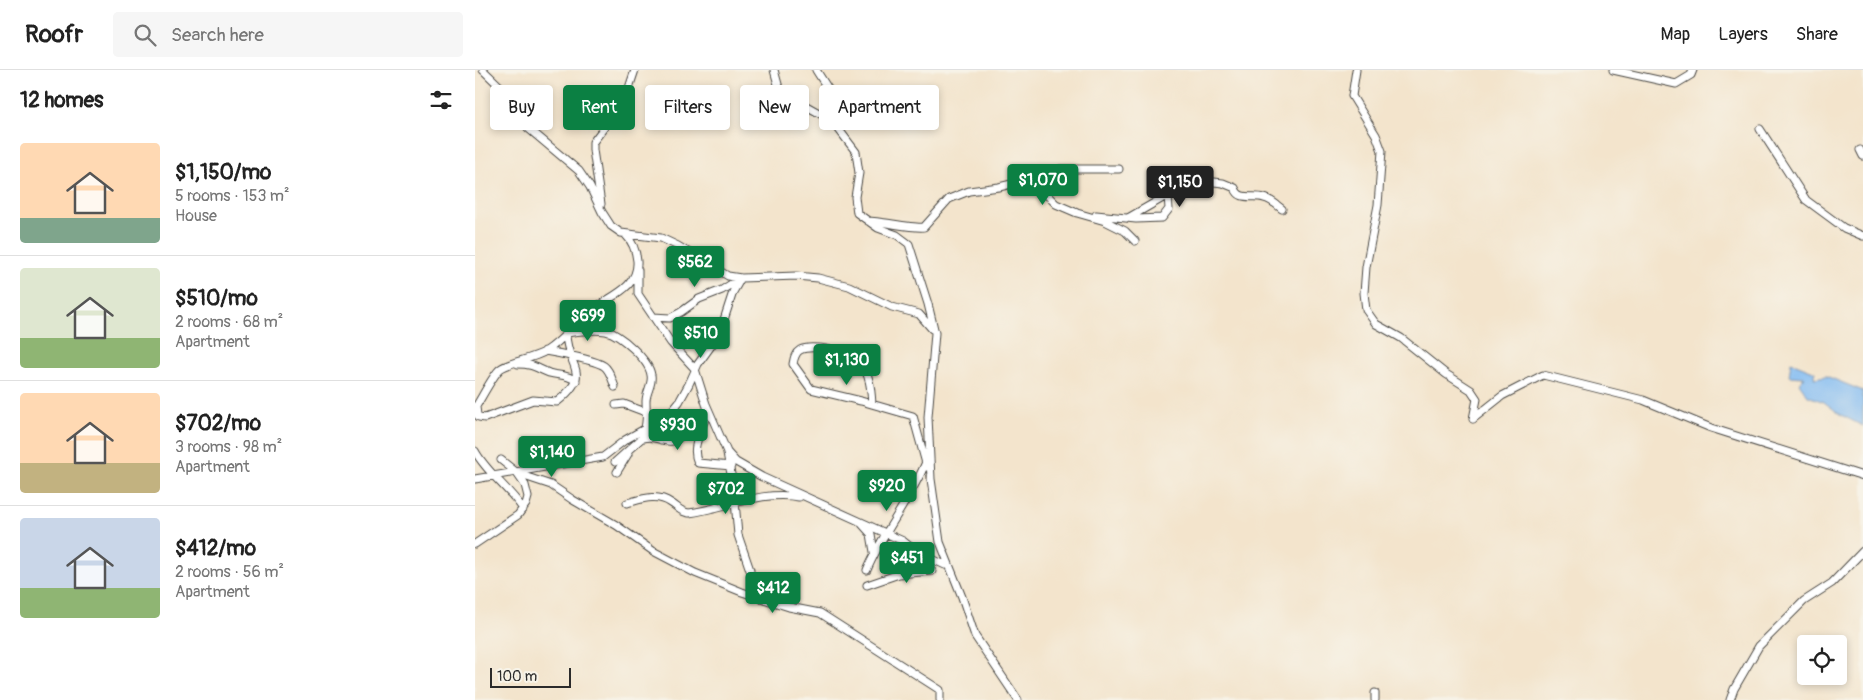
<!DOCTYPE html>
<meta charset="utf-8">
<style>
:root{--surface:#fff;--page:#f6f6f6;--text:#222;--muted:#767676;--line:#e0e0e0;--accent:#0b8043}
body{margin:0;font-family:Pangolin,sans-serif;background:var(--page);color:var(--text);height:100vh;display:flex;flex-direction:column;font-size:19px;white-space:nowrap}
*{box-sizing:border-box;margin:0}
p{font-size:16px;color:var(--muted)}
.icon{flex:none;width:28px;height:28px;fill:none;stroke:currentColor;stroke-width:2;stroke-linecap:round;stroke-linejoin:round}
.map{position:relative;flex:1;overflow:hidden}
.details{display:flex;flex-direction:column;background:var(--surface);width:475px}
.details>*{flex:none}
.top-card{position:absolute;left:15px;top:15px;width:475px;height:45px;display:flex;gap:10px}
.tools{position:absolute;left:1322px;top:565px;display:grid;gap:10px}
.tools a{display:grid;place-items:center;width:50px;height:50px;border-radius:5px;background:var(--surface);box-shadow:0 2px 8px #0003;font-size:25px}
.scale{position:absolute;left:15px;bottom:12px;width:81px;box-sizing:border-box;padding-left:5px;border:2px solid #2b2b2b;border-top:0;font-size:14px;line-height:18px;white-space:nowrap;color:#2b2b2b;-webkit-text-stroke:4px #f7f3e8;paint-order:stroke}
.price{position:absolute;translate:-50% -42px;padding:0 11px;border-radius:5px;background:var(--accent);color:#fff;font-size:16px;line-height:32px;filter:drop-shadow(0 1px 2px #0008)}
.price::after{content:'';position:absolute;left:50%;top:30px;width:15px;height:11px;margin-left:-8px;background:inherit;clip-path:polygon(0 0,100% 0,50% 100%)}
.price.current{background:#222;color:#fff}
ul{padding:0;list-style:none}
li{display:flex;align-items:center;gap:15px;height:125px;padding:0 20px}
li+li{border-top:1px solid var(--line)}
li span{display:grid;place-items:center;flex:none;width:140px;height:100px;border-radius:5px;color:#555}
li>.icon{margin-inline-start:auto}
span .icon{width:60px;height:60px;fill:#fffc;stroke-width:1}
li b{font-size:21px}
h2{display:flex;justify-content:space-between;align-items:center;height:60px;padding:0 20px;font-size:21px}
.chip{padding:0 18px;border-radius:5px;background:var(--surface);box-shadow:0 2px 8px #0003;font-size:18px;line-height:45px}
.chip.current{background:var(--accent);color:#fff}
header{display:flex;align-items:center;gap:30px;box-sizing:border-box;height:70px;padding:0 25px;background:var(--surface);border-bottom:1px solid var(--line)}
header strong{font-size:24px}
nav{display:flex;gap:28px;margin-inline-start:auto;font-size:18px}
.search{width:350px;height:45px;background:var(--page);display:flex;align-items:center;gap:12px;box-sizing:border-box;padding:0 18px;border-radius:5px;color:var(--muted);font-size:19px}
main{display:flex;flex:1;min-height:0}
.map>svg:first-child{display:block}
</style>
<header>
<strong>Roofr</strong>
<div class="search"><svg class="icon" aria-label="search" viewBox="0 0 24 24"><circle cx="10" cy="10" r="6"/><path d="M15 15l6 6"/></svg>Search here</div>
<nav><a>Map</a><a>Layers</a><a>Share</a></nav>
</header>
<main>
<section class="details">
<h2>12 homes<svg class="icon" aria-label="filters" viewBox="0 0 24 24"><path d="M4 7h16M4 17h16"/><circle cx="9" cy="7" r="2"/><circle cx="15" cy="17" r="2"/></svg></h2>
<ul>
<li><span style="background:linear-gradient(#ffd9b3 75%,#7fa58c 0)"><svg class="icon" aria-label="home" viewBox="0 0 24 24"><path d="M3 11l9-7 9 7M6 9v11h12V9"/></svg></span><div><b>$1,150/mo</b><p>5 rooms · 153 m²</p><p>House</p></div></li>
<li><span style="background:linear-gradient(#dfe7d0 70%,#8fb573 0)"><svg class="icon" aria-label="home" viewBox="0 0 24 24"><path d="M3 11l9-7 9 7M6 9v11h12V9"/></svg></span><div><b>$510/mo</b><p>2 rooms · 68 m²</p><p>Apartment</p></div></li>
<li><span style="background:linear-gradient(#ffd9b3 70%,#c2b280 0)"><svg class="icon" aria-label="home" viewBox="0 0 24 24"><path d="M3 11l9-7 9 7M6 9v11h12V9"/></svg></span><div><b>$702/mo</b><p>3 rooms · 98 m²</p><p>Apartment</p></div></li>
<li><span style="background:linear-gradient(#c9d6e8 70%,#8fb573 0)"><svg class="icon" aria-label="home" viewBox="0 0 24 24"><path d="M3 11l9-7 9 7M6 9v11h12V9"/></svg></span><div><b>$412/mo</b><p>2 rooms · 56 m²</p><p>Apartment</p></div></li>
</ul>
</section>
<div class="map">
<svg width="1388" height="630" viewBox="0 0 1388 630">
<rect width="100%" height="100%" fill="#f7f3e8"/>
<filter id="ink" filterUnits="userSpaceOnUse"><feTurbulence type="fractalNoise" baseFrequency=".02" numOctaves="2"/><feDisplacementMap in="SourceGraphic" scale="10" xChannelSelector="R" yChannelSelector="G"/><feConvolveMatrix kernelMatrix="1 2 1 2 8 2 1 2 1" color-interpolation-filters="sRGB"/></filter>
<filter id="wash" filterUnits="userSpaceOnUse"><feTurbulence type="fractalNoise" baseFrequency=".0096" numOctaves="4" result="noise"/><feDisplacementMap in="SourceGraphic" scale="20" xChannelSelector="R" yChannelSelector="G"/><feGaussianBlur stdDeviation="1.12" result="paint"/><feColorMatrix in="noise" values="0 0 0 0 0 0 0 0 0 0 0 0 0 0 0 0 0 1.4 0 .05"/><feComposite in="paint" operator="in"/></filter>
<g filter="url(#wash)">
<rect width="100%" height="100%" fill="#f3e4cc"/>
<path fill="#82bbf2" stroke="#56738e" d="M 1316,292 L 1341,302 L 1339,308 L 1351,306 L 1388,321 L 1388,356 L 1366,345 L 1349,332 L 1333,326 L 1324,313 L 1329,307 L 1314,306 Z"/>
</g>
<g filter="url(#ink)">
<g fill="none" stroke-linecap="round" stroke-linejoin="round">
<g stroke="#494743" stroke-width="9">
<path id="minor" d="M 8,0 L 41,32 L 53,58 L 104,101 L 115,117 L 127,142 L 136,156 L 146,163 L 186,168 L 203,176 L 253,206 L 266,208 L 321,206 L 343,208 L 374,216 L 417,237 L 444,244 L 457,259
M 299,0 L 304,18 L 310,24 L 351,47 L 362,57 L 381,82 L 384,103 L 380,127 L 382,143 L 403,158 L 422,165 L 434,174 L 453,234 L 460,263 L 453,347 L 456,409 L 465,472 L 487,527 L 500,566 L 543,630
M 341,0 L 355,22 L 362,57
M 881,0 L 877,26 L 901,65 L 907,81 L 903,135 L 891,197 L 889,223 L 891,240 L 901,254 L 926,268 L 971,304 L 996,320 L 1002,329 L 998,349
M 1138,0 L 1201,14 L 1216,5 L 1218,0
M 1285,59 L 1331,130 L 1369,158 L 1388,166
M 1385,80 L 1388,86
M 567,120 L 568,108 L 577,101 L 586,99 L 644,99
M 126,134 L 118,80 L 118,72 L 150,30 L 160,0
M 621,145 L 661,149 L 687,148 L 694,139 L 693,125 L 703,113 L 712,109 L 748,113 L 760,118 C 765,132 778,124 789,128 C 795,129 802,135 807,139
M 653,148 L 693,125
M 393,151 C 405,151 441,159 449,157 L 474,129 L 494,121 L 524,117 L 549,111 L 567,120 L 581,134 L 602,143 L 630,151 L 650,161 L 660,171
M 163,200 L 163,224 L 196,273 L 220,299 L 231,334 L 252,382 L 261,392 L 287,407 L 428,471 L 442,482
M 178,247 L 195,248 L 206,242 L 224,229 L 247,220 L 264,209
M 92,263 C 104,261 119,259 131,261 C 145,264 174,290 176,305 C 178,314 171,322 171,331 C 171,341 173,351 169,361
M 70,281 C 82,283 120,290 129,296 C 135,300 137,310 140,317
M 43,294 C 58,294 61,298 74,303 C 84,306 92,304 101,311
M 397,334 C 396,319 395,304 385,292 C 377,282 337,274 325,280 C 320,283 319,288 318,294 L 336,319 L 386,331 L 438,346 L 452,397
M 141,335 L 149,334 L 189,349
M 1,337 L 2,345 L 4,347 L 10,348 L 58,330 L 82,332 C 119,302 92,299 91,264
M 0,338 C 6,329 18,305 25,299 C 34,292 58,289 71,281 C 87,271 99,255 113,243 C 131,227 164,220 162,191 C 161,180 158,172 150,164
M 232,338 C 231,356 214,375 223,393 L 256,396
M 194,344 L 196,352 L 206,366
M 998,349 L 1027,326 L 1068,305 L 1168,330 L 1236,358 L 1388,406
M 169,368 C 179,364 186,373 197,371 C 204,370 208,363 213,359 C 218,356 224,354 229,352
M 186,370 L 187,360 L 191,349
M 0,381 C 12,403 34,418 48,439
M 252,383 L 259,420 L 263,465 L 275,500
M 140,392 L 194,344 L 204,332 L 214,314 L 223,294 L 244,265 L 258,222 L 266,208
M 41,402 L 49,406 L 76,415 L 98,430 L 141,455 L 178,481 L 220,503 L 267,522 L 314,537 L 345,543 L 465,620 L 465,630
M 142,402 L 153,384
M 0,409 L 128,387 L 150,370 L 180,353
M 152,433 C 167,429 182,423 196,433 C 203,437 205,442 214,443 C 251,438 287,420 324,427
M 387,454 L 396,464 L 399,482
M 0,474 L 43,445 L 51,434 L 53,427 L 50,415 L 41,402 L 26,390
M 392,500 C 408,462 435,430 451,392
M 392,515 L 424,504 L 457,501 L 442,482 L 470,495
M 900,630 L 900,623
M 1255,630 L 1259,619 L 1284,576 L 1329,531 L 1357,513 L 1388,481"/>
</g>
<use href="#minor" stroke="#fff" stroke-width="7"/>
</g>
</g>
</svg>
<div class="tools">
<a><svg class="icon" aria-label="locate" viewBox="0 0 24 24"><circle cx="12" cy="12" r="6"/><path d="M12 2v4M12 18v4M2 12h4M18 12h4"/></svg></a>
</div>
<div class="scale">100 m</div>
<b class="price" style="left:568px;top:136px">$1,070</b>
<b class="price current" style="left:705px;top:138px">$1,150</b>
<b class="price" style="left:220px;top:218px">$562</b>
<b class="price" style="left:113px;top:272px">$699</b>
<b class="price" style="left:226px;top:289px">$510</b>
<b class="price" style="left:372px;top:316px">$1,130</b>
<b class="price" style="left:203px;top:381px">$930</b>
<b class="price" style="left:77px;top:408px">$1,140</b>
<b class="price" style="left:412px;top:442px">$920</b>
<b class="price" style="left:251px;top:445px">$702</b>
<b class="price" style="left:432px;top:514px">$451</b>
<b class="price" style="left:298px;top:544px">$412</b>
<div class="top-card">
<a class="chip">Buy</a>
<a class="chip current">Rent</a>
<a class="chip">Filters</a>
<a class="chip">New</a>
<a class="chip">Apartment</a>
</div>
</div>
</main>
